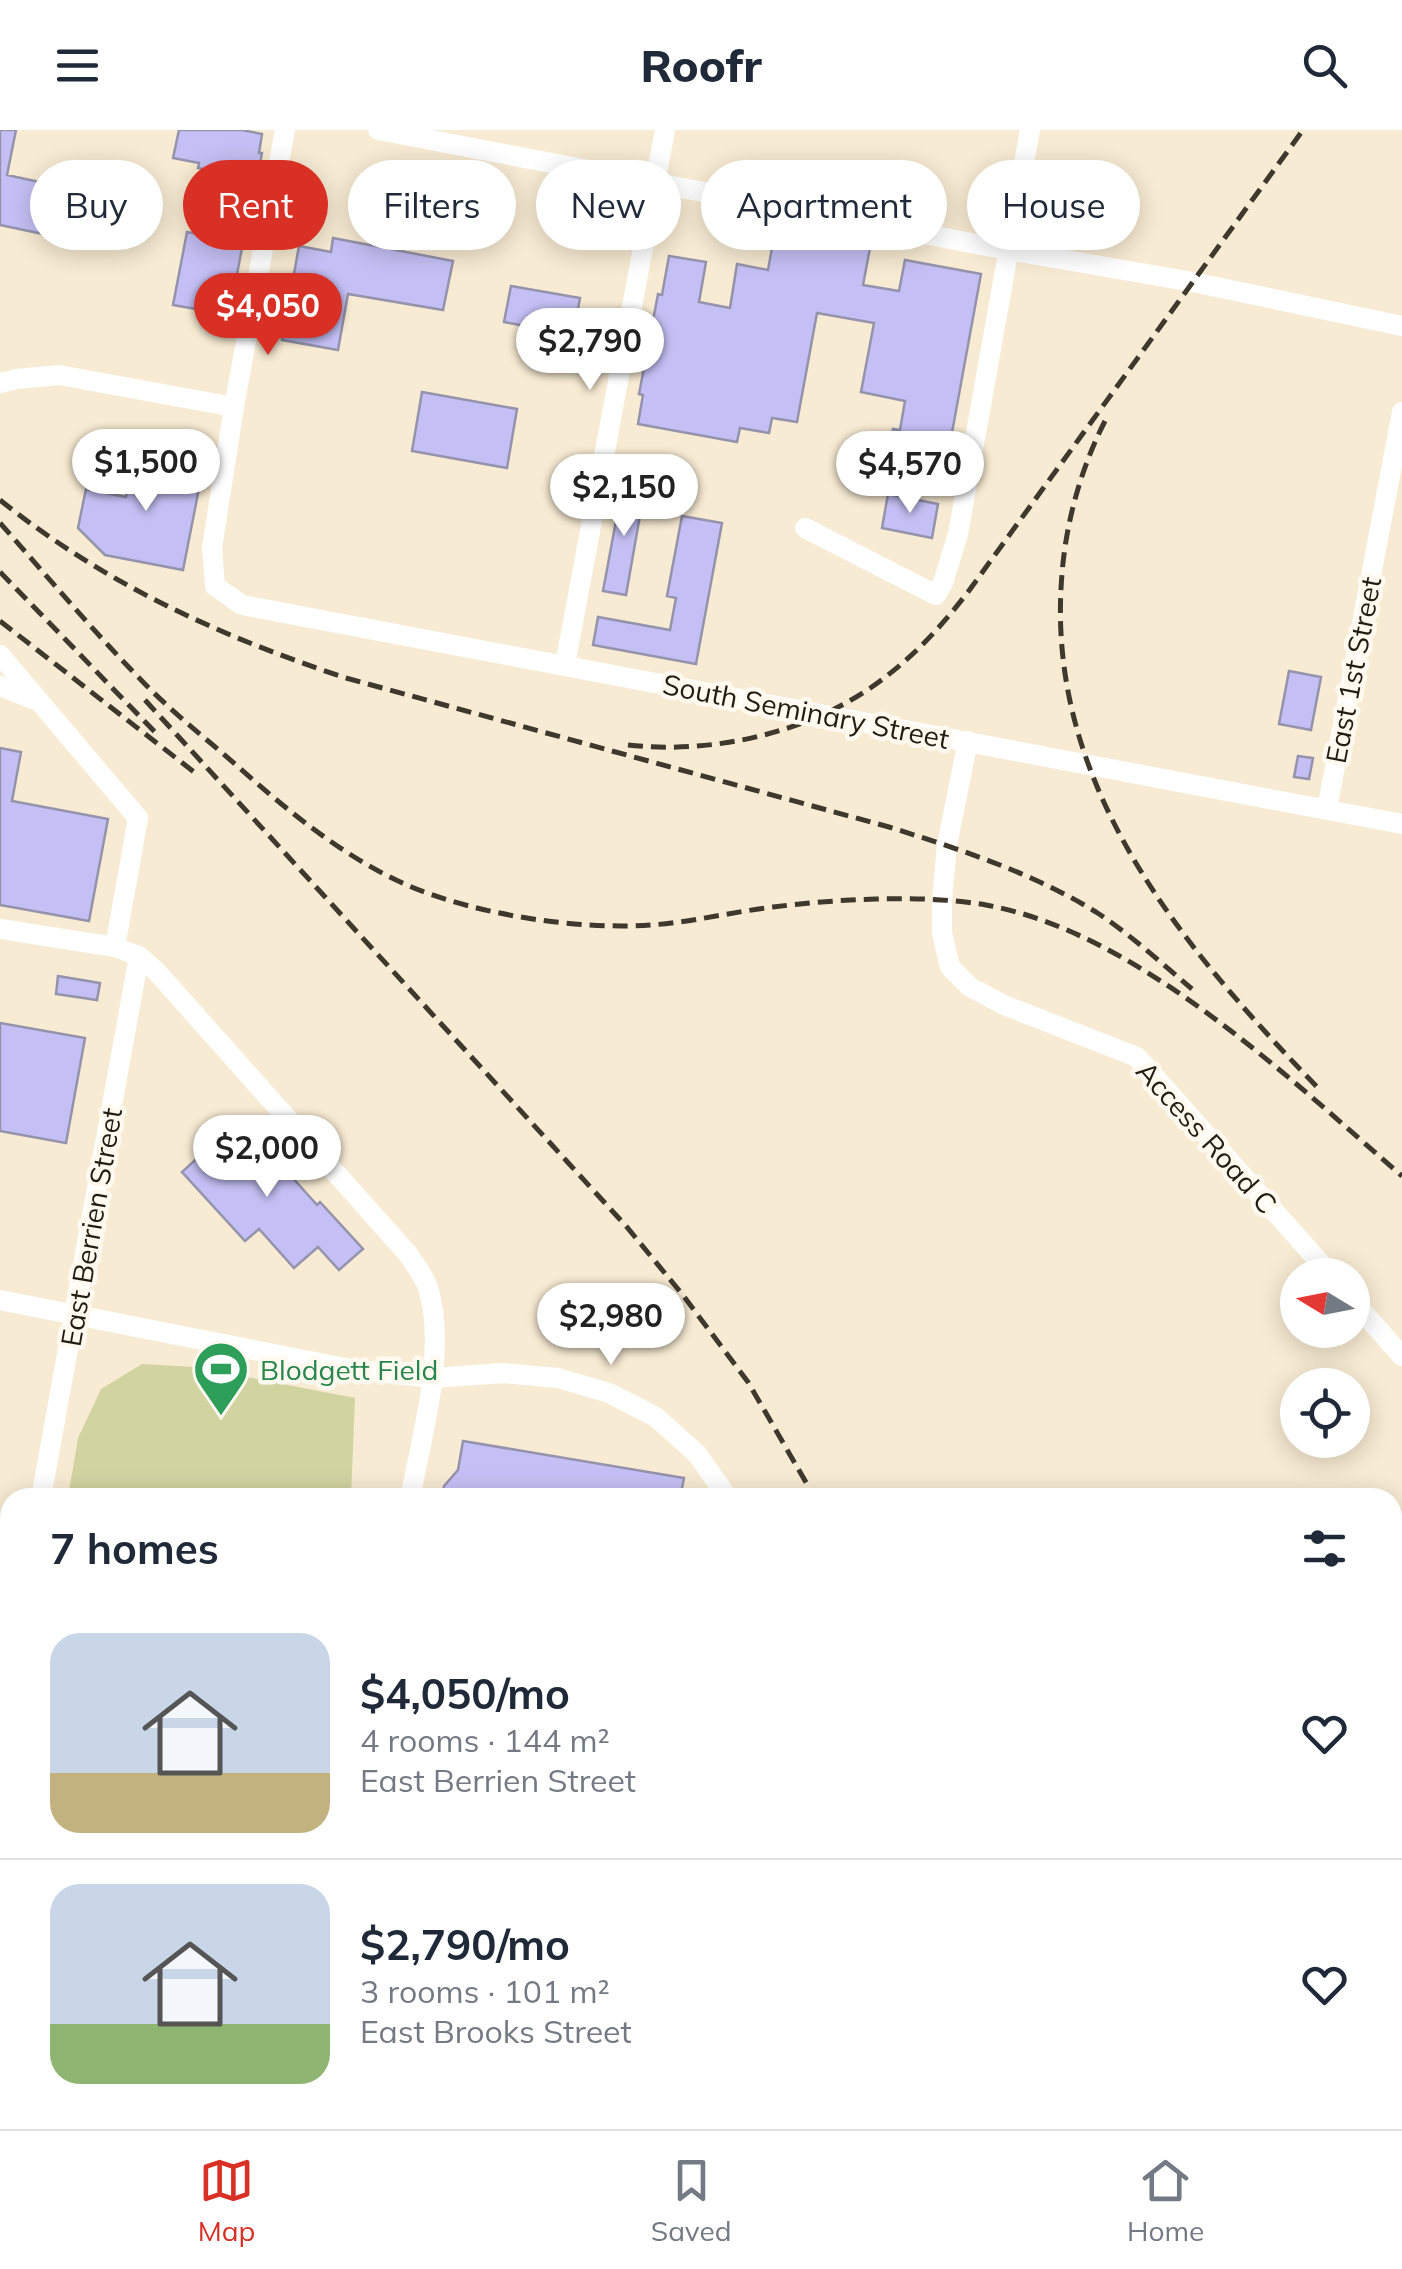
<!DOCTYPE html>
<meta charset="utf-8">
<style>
:root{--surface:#fff;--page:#f6f6f7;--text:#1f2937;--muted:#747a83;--line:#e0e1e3;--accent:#d93025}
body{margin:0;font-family:Mulish,sans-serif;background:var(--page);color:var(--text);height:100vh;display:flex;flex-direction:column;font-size:38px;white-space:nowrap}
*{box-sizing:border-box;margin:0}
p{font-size:32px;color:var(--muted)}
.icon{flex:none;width:55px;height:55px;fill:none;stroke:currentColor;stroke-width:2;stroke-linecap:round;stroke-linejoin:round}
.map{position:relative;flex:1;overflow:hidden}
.side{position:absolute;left:0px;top:1358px;width:1402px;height:642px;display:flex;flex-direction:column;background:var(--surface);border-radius:30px 30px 0 0;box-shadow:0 5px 25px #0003}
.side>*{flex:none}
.guide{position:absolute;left:30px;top:30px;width:1342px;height:90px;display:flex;gap:20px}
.needle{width:65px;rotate:280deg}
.fabs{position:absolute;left:1280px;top:1128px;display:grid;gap:20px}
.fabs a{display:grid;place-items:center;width:90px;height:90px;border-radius:50%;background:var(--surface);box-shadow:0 5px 25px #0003;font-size:50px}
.price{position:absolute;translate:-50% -85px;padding:0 22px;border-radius:35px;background:#fff;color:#222;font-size:32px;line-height:65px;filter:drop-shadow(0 2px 5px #0008)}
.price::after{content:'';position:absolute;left:50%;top:60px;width:30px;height:22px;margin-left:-15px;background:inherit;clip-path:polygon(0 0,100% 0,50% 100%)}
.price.selected{background:var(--accent);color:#fff}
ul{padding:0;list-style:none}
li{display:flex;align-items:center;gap:30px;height:250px;padding:0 50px}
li+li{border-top:2px solid var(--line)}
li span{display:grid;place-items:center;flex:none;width:280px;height:200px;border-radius:30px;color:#555}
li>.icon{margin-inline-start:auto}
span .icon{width:120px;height:120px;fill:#fffc;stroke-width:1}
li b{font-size:42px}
h2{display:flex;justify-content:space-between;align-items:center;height:120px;padding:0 50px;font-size:42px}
.chip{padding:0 35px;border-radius:45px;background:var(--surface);box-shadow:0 5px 25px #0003;font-size:35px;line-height:90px}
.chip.selected{background:var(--accent);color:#fff}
header{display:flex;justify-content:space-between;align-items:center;height:130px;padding:0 50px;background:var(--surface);font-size:45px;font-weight:800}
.dock{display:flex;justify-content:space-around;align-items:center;height:140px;border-top:2px solid var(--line);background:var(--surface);font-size:28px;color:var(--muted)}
.dock a{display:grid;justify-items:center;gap:5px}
.dock .selected{color:var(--accent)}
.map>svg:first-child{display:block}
</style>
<header><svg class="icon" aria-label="menu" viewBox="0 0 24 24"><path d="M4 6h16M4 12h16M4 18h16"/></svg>Roofr<svg class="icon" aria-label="search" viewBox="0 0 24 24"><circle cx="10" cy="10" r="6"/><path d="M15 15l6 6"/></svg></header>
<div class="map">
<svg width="1402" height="1999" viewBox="0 0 1402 1999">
<rect width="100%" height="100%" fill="#f8ebd3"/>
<path fill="#d1d3a1" d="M 142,1234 L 195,1237 L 355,1268 L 351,1367 L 68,1367 L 78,1308 L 101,1259 Z"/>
<path fill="#c4c0f5" stroke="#9593ab" stroke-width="2.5" d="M 0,0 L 16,0 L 7,45 L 95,64 L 86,109 L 58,103 L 57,107 L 0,95 Z
M 179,0 L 242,0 L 262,4 L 259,23 L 262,23 L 257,50 L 198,38 L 199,33 L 173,28 Z
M 775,101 L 870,118 L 863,155 L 899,161 L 905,130 L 981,144 L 949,319 L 889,322 L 893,299 L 900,300 L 905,271 L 861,262 L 874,193 L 817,183 L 797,292 L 772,288 L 769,303 L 740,298 L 737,312 L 638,294 L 643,265 L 639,264 L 658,164 L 662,165 L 669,126 L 706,132 L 699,172 L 730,178 L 737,134 L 768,140 Z
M 187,102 L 243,113 L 228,191 L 205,187 L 207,181 L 173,175 Z
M 333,108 L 453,131 L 443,180 L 348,164 L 338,220 L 282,210 L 299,116 L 331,122 Z
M 511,156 L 580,168 L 573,205 L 504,192 Z
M 422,262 L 517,279 L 507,338 L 412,321 Z
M 134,324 L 203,338 L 183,440 L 105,425 L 78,398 L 86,359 L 126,367 Z
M 623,353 L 645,357 L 626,465 L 603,461 Z
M 888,364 L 938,374 L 932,408 L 882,398 Z
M 682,386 L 722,393 L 696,534 L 593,515 L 598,487 L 670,500 L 676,468 L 667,466 Z
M 1289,541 L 1321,547 L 1311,600 L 1279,594 Z
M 0,618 L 21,622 L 12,671 L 108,689 L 89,791 L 0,775 Z
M 1298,626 L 1313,628 L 1309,649 L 1294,647 Z
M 58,846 L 100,853 L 97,870 L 56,864 Z
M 0,893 L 85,908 L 66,1013 L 0,1001 Z
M 240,989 L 317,1075 L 320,1072 L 363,1119 L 339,1140 L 318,1117 L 294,1138 L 259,1099 L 245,1111 L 182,1042 Z
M 463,1311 L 684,1348 L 680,1368 L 442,1368 L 444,1356 L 458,1340 Z"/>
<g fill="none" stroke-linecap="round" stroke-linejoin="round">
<path stroke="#887f6f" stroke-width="2.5" stroke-dasharray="8 8" stroke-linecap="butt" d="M 0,1561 L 10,1562
M 0,1615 L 10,1602
M 0,1810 L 10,1812
M 0,1906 L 10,1908
M 0,1982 L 8,1967 L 6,1941 L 10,1938
M 140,1990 L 141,1999
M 369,1999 L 370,1990"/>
<path stroke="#fff" stroke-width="20" d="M 285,0 L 234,277 L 212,418 L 215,456 L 242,475 L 1402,694
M 378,0 L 1008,120 L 1193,152 L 1402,196
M 0,253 L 17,249 L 59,245 L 234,277
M 805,398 L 936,465 L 943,453 L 958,404 L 1030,0
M 0,525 L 138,688 L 115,817
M 565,535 L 665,0
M 0,556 L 35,570
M 968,611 L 947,715 L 942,770 L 942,803 L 950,837 L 970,857 L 1004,875 L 1137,927 L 1331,1145
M 1327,679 L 1402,282
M 0,799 L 115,817 L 139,826 L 157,842 L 408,1124 C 415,1135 425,1147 428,1158 C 447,1219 422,1306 410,1368
M 0,1170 L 350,1239 L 432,1248 L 503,1243 L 558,1248 L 609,1263 L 656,1287 L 697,1324 L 728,1368
M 1352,1170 L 1402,1226
M 41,1368 L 139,826
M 0,1535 L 9,1534 L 10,1531
M 730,1990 L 752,1990
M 664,1999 L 666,1990"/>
<path stroke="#3e382d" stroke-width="5" stroke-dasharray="15 8" stroke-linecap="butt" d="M 1105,291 C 1081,338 1066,392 1062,444 C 1044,654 1182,817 1319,959
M 0,370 C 105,454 219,506 346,548 L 889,697 C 959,719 1033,743 1096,782 C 1130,804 1161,833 1192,859
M 0,393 C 47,446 93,501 143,552 C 171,581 204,607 235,634 C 288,681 343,727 409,756 C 478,785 577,800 651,795 C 692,792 732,782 773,777 C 837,769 923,764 986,775 C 1137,802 1289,948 1402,1046
M 0,442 L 155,602
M 0,491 L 194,642
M 145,570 L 626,1096 L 682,1164 L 748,1252 L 815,1368
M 628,615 C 716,625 818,601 888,545 C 919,521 944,493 968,462 L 1303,0
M 1050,1990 L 1054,1999"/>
</g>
<defs>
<g id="stadium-pin" transform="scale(2.875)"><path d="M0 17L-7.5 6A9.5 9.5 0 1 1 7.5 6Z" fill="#2e9e5b" stroke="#fff9f0"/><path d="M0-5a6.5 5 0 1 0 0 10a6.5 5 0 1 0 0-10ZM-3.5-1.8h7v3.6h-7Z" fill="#fff"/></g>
</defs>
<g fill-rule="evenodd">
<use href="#stadium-pin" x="221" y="1239"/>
</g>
<g text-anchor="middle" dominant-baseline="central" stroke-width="9" stroke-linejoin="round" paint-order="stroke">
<g font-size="28" fill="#211c14" stroke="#fff9f0">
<text transform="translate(1353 540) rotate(-79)">East 1st Street</text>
<text transform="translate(806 581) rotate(11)">South Seminary Street</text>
<text transform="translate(1207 1007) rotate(48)">Access Road C</text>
<text transform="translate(91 1097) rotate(-80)">East Berrien Street</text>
</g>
<g font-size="28" fill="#27864d" stroke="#fff9f0" text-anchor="start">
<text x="260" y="1239">Blodgett Field</text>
</g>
</g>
</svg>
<div class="fabs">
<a><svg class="needle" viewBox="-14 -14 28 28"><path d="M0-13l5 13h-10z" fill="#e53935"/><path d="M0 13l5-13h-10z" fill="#747a83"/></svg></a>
<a><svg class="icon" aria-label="locate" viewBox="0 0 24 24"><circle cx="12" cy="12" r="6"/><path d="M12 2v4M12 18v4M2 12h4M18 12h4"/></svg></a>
</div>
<b class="price selected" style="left:268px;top:228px">$4,050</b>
<b class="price" style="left:590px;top:263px">$2,790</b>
<b class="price" style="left:146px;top:384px">$1,500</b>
<b class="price" style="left:910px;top:386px">$4,570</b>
<b class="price" style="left:624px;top:409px">$2,150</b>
<b class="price" style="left:267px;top:1070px">$2,000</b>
<b class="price" style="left:611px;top:1238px">$2,980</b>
<div class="guide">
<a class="chip">Buy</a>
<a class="chip selected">Rent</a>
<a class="chip">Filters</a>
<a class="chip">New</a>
<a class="chip">Apartment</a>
<a class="chip">House</a>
</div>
<section class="side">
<h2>7 homes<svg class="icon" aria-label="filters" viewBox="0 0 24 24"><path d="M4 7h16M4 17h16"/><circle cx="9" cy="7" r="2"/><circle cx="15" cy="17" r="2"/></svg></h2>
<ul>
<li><span style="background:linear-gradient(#c9d6e8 70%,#c2b280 0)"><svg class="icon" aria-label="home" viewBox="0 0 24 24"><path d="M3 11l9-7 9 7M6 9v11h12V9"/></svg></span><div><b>$4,050/mo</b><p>4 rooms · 144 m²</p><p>East Berrien Street</p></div><svg class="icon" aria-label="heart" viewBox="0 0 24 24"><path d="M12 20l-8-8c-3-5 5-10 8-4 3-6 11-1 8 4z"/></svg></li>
<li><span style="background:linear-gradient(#c9d6e8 70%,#8fb573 0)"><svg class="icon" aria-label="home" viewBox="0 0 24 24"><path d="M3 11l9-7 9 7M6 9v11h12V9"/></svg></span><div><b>$2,790/mo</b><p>3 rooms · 101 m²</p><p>East Brooks Street</p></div><svg class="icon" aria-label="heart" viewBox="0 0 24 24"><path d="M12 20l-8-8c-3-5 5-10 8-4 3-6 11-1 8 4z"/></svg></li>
</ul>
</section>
</div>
<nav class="dock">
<a class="selected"><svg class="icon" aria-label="map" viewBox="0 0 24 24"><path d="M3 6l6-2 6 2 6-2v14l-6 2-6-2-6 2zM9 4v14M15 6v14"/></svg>Map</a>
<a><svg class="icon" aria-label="saved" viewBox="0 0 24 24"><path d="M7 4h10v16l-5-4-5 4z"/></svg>Saved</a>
<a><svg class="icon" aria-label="home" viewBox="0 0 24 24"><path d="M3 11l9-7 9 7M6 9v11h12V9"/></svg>Home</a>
</nav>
